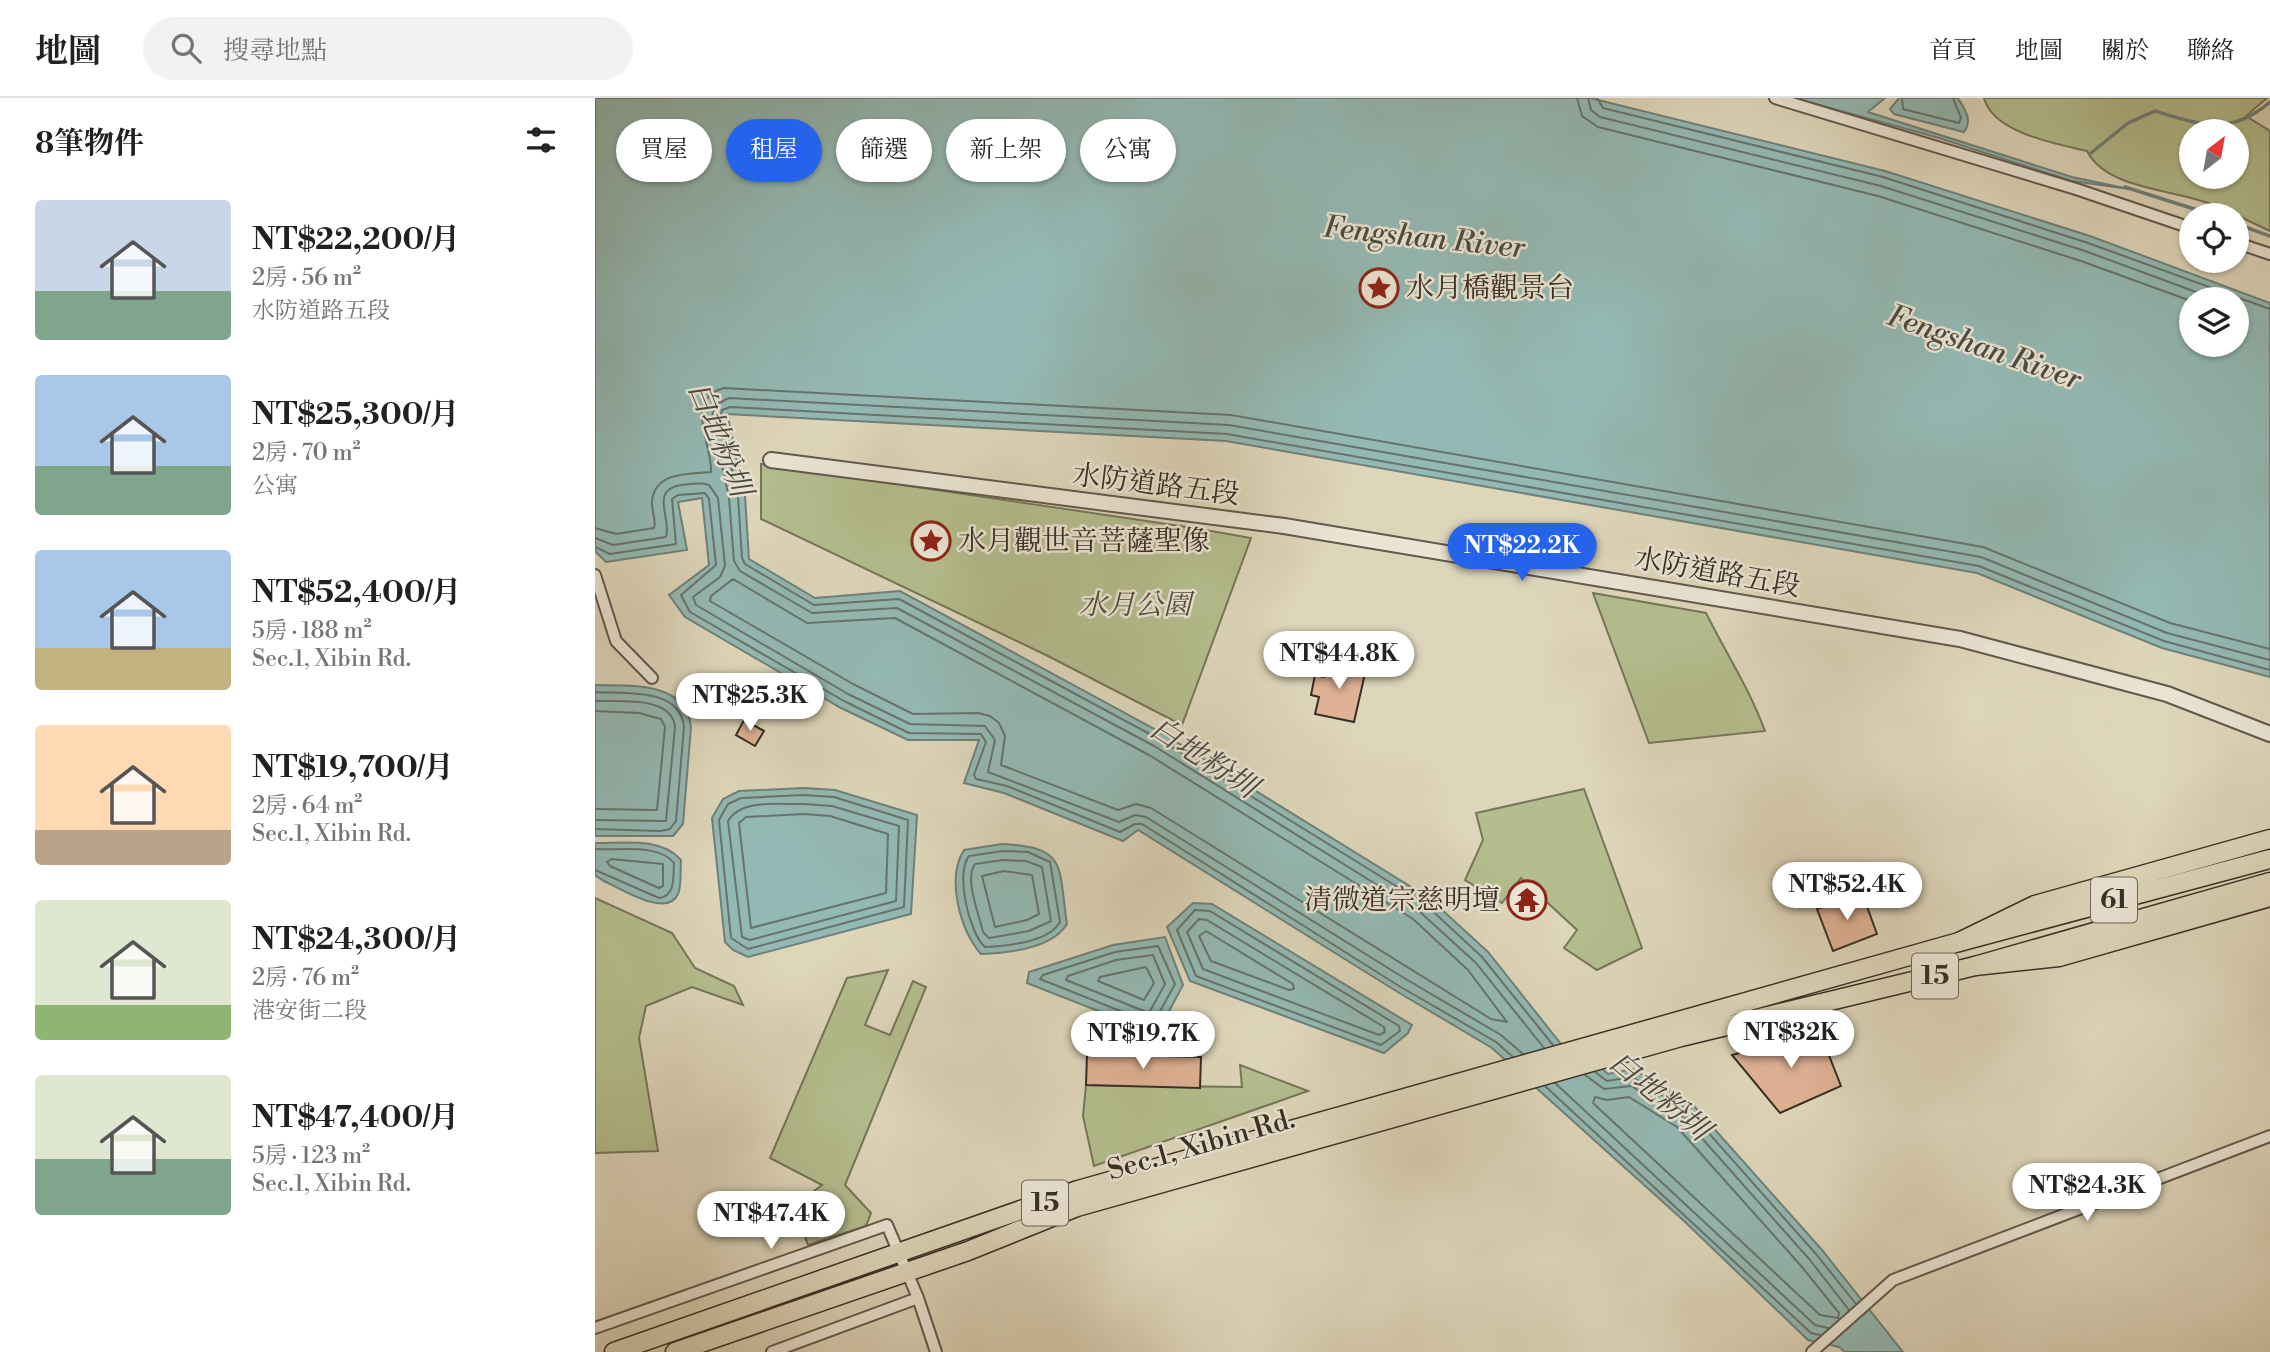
<!DOCTYPE html>
<html lang="zh-TW">
<meta charset="utf-8">
<style>
:root{--surface:#fff;--page:#f2f2f2;--text:#202124;--muted:#757577;--line:#e0e0e0;--accent:#2563eb}
body{margin:0;font-family:"Libre Bodoni","Noto Serif TC",serif;background:var(--page);color:var(--text);height:100vh;display:flex;flex-direction:column;font-size:26px;white-space:nowrap}
*{box-sizing:border-box;margin:0}
p{font-size:23px;color:var(--muted)}
.icon{flex:none;width:38px;height:38px;fill:none;stroke:currentColor;stroke-width:2;stroke-linecap:round;stroke-linejoin:round}
.map{position:relative;flex:1;overflow:hidden}
.details{display:flex;flex-direction:column;background:var(--surface);width:595px}
.details>*{flex:none}
.top-card{position:absolute;left:21px;top:21px;width:665px;height:63px;display:flex;gap:14px}
.needle{width:46px;rotate:31deg}
.tools{position:absolute;left:1584px;top:21px;display:grid;gap:14px}
.tools a{display:grid;place-items:center;width:70px;height:70px;border-radius:50%;background:var(--surface);box-shadow:0 2px 5px #0004;font-size:35px}
.price{position:absolute;translate:-50% -60px;padding:0 16px;border-radius:24px;background:#fff;color:#222;font-size:23px;line-height:46px;filter:drop-shadow(0 2px 4px #0008)}
.price::after{content:'';position:absolute;left:50%;top:42px;width:21px;height:16px;margin-left:-10px;background:inherit;clip-path:polygon(0 0,100% 0,50% 100%)}
.price.on{background:var(--accent);color:#fff}
ul{padding:0;list-style:none}
li{display:flex;align-items:center;gap:21px;height:175px;padding:0 35px}
li span{display:grid;place-items:center;flex:none;width:196px;height:140px;border-radius:7px;color:#555}
li>.icon{margin-inline-start:auto}
span .icon{width:84px;height:84px;fill:#fffc;stroke-width:1}
li b{font-size:30px}
h2{display:flex;justify-content:space-between;align-items:center;height:84px;padding:0 35px;font-size:30px}
.tag{padding:0 24px;border-radius:32px;background:var(--surface);box-shadow:0 2px 5px #0004;font-size:24px;line-height:63px}
.tag.on{background:var(--accent);color:#fff}
header{display:flex;align-items:center;gap:42px;box-sizing:border-box;height:98px;padding:0 35px;background:var(--surface);border-bottom:2px solid var(--line)}
header strong{font-size:33px}
nav{display:flex;gap:38px;margin-inline-start:auto;font-size:24px}
.search{width:490px;height:63px;background:var(--page);display:flex;align-items:center;gap:18px;box-sizing:border-box;padding:0 24px;border-radius:38px;color:var(--muted);font-size:26px}
main{display:flex;flex:1;min-height:0}
.map>svg:first-child{display:block}
</style>
<header>
<strong>地圖</strong>
<div class="search"><svg class="icon" aria-label="search" viewBox="0 0 24 24"><circle cx="10" cy="10" r="6"/><path d="M15 15l6 6"/></svg>搜尋地點</div>
<nav><a>首頁</a><a>地圖</a><a>關於</a><a>聯絡</a></nav>
</header>
<main>
<section class="details">
<h2>8筆物件<svg class="icon" aria-label="filters" viewBox="0 0 24 24"><path d="M4 7h16M4 17h16"/><circle cx="9" cy="7" r="2"/><circle cx="15" cy="17" r="2"/></svg></h2>
<ul>
<li><span style="background:linear-gradient(#c9d6e8 65%,#7fa58c 0)"><svg class="icon" aria-label="home" viewBox="0 0 24 24"><path d="M3 11l9-7 9 7M6 9v11h12V9"/></svg></span><div><b>NT$22,200/月</b><p>2房 · 56 m²</p><p>水防道路五段</p></div></li>
<li><span style="background:linear-gradient(#a9c7e8 65%,#7fa58c 0)"><svg class="icon" aria-label="home" viewBox="0 0 24 24"><path d="M3 11l9-7 9 7M6 9v11h12V9"/></svg></span><div><b>NT$25,300/月</b><p>2房 · 70 m²</p><p>公寓</p></div></li>
<li><span style="background:linear-gradient(#a9c7e8 70%,#c2b280 0)"><svg class="icon" aria-label="home" viewBox="0 0 24 24"><path d="M3 11l9-7 9 7M6 9v11h12V9"/></svg></span><div><b>NT$52,400/月</b><p>5房 · 188 m²</p><p>Sec.1, Xibin Rd.</p></div></li>
<li><span style="background:linear-gradient(#ffd9b3 75%,#b9a48a 0)"><svg class="icon" aria-label="home" viewBox="0 0 24 24"><path d="M3 11l9-7 9 7M6 9v11h12V9"/></svg></span><div><b>NT$19,700/月</b><p>2房 · 64 m²</p><p>Sec.1, Xibin Rd.</p></div></li>
<li><span style="background:linear-gradient(#dfe7d0 75%,#8fb573 0)"><svg class="icon" aria-label="home" viewBox="0 0 24 24"><path d="M3 11l9-7 9 7M6 9v11h12V9"/></svg></span><div><b>NT$24,300/月</b><p>2房 · 76 m²</p><p>港安街二段</p></div></li>
<li><span style="background:linear-gradient(#dfe7d0 60%,#7fa58c 0)"><svg class="icon" aria-label="home" viewBox="0 0 24 24"><path d="M3 11l9-7 9 7M6 9v11h12V9"/></svg></span><div><b>NT$47,400/月</b><p>5房 · 123 m²</p><p>Sec.1, Xibin Rd.</p></div></li>
</ul>
</section>
<div class="map">
<svg width="1675" height="1254" viewBox="0 0 1675 1254">
<rect width="100%" height="100%" fill="#ded6bb"/>
<filter id="stains"><feTurbulence type="fractalNoise" baseFrequency=".00286" numOctaves="4"/><feColorMatrix values="0 0 0 0 .2 0 0 0 0 .09 0 0 0 0 .02 0 0 0 .5 -.17"/></filter>
<radialGradient id="worn" r=".72"><stop offset=".6" stop-color="#630" stop-opacity="0"/><stop offset="1" stop-color="#630" stop-opacity=".3"/></radialGradient>
<path fill="#b4bd8e" stroke="#76765a" stroke-width="2" fill-rule="evenodd" d="M 1389,0 L 1672,0 L 1651,18 L 1675,33 L 1675,133 C 1653,123 1632,111 1610,104 C 1573,91 1511,90 1492,53 C 1462,46 1398,35 1389,0 ZM 1596,33 L 1642,33 L 1642,79 L 1596,79 Z
M 166,366 L 599,430 L 656,440 L 587,627 L 451,557 L 166,421 Z
M 998,495 L 1111,515 C 1131,555 1155,592 1170,633 L 1054,645 Z
M 989,691 L 1047,850 L 1002,872 L 969,850 L 982,832 L 926,780 L 907,805 L 870,782 L 888,742 L 881,715 Z
M 0,800 L 77,835 L 100,870 L 139,888 L 148,907 L 97,889 L 51,908 L 44,940 L 63,1053 L 0,1055 Z
M 293,872 L 270,927 L 295,937 L 318,883 L 331,889 L 250,1087 L 276,1115 L 271,1128 L 213,1147 L 199,1108 L 227,1087 L 175,1060 L 252,880 Z
M 645,967 L 713,993 L 499,1068 L 488,1018 L 491,987 L 647,989 Z"/>
<path fill="#94b9b4" stroke="#6f817b" stroke-width="2" fill-rule="evenodd" d="M 0,0 L 995,0 L 1290,73 L 1495,138 L 1675,205 L 1675,579 L 1567,550 L 1382,475 L 631,343 L 132,316 L 150,398 L 154,461 L 220,500 L 305,493 L 567,635 L 834,800 L 893,854 L 966,946 L 982,949 L 1013,976 L 1038,971 L 1099,1008 L 1227,1152 L 1308,1254 L 1250,1254 L 1244,1249 L 1213,1242 L 1088,1122 L 897,950 L 801,893 L 543,732 L 528,743 L 409,695 L 369,685 L 384,642 L 313,642 L 246,610 L 90,519 L 74,497 L 114,467 L 107,400 L 83,404 L 92,452 L 11,464 L 0,453 ZM 1596,201 L 1642,201 L 1642,247 L 1596,247 Z
M 1199,0 L 1290,0 L 1273,14 L 1477,79 L 1534,91 L 1477,83 L 1344,40 Z
M 1304,0 L 1363,0 C 1370,12 1378,22 1369,34 L 1299,16 L 1295,11 Z
M 0,587 C 36,588 91,583 96,629 L 88,726 L 78,738 L 0,738 Z
M 209,690 L 240,692 L 322,717 L 316,816 L 153,859 L 138,852 L 130,844 L 117,720 L 128,701 L 144,693 Z
M 0,745 C 28,745 66,739 86,762 C 85,771 87,787 83,796 C 72,821 25,790 7,782 L 0,777 Z
M 407,746 C 474,749 463,769 472,826 C 457,851 414,855 386,856 C 365,832 351,780 369,752 Z
M 598,805 L 617,806 L 817,927 L 813,935 L 789,955 L 595,883 L 572,829 Z
M 570,839 L 588,887 L 562,936 L 432,885 L 434,874 L 518,847 Z"/>
<g fill="none" stroke-linecap="round" stroke-linejoin="round">
<path stroke="#66746d" stroke-width="2" d="M 982,0 L 987,18 L 1003,29 L 1283,98 L 1486,163 L 1596,203
M 993,0 L 996,12 L 1005,19 L 1286,88 L 1490,153 L 1620,201
M 1002,0 L 1008,10 L 1288,79 L 1493,145 L 1675,211
M 1307,0 L 1308,11 L 1364,25 L 1366,20 L 1358,0
M 0,430 L 21,436 L 59,430 C 62,422 56,413 57,403 C 60,373 95,376 116,374 C 118,347 87,302 129,290 L 636,317 L 1388,449 L 1575,525 L 1675,551
M 0,440 L 18,447 L 71,439 C 77,421 54,392 86,387 C 96,386 105,384 114,387 L 123,400 L 130,468 L 125,479 L 98,499 L 101,507 L 253,596 L 315,626 L 390,628 L 400,642 L 393,674 L 524,724 L 540,717 L 551,719 L 809,880 L 906,937 L 928,956
M 0,449 L 15,456 L 81,446 L 77,401 L 83,397 L 110,395 L 114,401 L 121,467 L 86,497 L 95,514 L 249,603 L 314,635 L 386,636 L 391,644 L 379,677 L 381,681 L 412,688 L 525,734 L 540,726 L 547,726 L 804,888 L 901,944 L 918,959
M 138,481 L 212,525 L 300,520 L 554,657 L 818,821 L 873,872 L 912,924 L 896,921 L 556,710 L 541,706 L 523,712 L 406,667 L 410,638 L 404,625 L 395,618 L 383,615 L 318,616 L 258,586 L 115,503 L 116,498 Z
M 0,594 C 30,596 85,589 89,629 L 81,723 L 75,731 L 65,733 L 0,731
M 0,603 C 23,604 77,597 80,629 L 71,723 L 0,722
M 0,613 L 44,615 L 66,621 L 70,629 L 62,712 L 0,711
M 209,697 L 239,699 L 313,722 L 309,809 L 153,851 L 136,840 L 124,722 L 133,706 L 146,700 Z
M 209,706 L 237,708 L 304,728 L 301,803 L 155,842 L 147,839 L 133,723 C 146,700 185,707 209,706 Z
M 208,716 L 235,718 L 293,736 L 291,795 L 156,830 L 144,725 L 151,719 Z
M 0,751 C 22,753 64,745 79,765 C 78,778 81,798 64,800 L 0,772
M 408,753 L 433,754 L 455,764 L 465,824 C 454,844 411,848 390,849 C 374,835 360,775 374,758 Z
M 16,761 L 68,766 L 68,788 L 64,790 L 15,768 L 12,764 Z
M 408,762 L 431,763 L 447,769 L 456,823 L 434,833 L 394,840 L 388,834 C 384,816 369,781 380,766 Z
M 409,773 L 437,777 L 444,816 L 432,822 L 400,829 L 387,778 Z
M 600,812 L 615,813 L 804,928 L 805,933 L 786,947 L 601,878 L 582,832 Z
M 604,821 L 612,822 L 789,929 L 790,934 L 784,937 L 608,871 L 592,834 Z
M 611,833 L 698,886 L 699,891 L 694,892 L 616,863 L 604,838 Z
M 563,848 L 580,886 L 558,926 L 445,881 L 448,877 L 520,854 Z
M 558,857 L 570,886 L 554,915 L 471,882 L 473,878 L 521,862 Z
M 551,869 L 559,885 L 549,902 L 503,883 L 505,879 Z
M 958,947 L 887,859 L 830,806 L 564,641 L 304,501 L 219,507 L 150,466 L 147,460 L 143,399 L 125,319 L 127,312 L 135,309 L 632,336 L 1384,468 L 1569,543 L 1675,572
M 949,950 L 881,865 L 824,813 L 559,648 L 302,510 L 217,515 L 145,473 L 139,463 L 134,400 L 117,320 L 120,307 L 134,300 L 634,327 L 1386,459 L 1572,535 L 1675,562
M 1000,974 L 1012,983 L 1037,979 L 1095,1014 L 1221,1156 L 1261,1206
M 990,977 L 1009,991 L 1036,988 L 1089,1020 L 1215,1162 L 1254,1212
M 960,985 L 1220,1227 L 1233,1230
M 950,988 L 1216,1235 L 1225,1237
M 1000,999 L 1012,1002 L 1034,999 L 1082,1029 L 1207,1169 L 1244,1215 L 1243,1220 L 1225,1217 L 998,1005 Z"/>
<path stroke="#6f817b" stroke-width="3.5" d="M 1496,55 L 1533,25 L 1560,13 C 1605,27 1636,38 1675,4
M 1530,89 L 1618,117
M 1642,126 L 1675,138"/>
</g>
<path fill="#dfb195" stroke="#382e26" stroke-width="2" d="M 732,563 L 771,571 L 759,624 L 720,616 L 724,599 L 716,597 L 720,577 L 729,579 Z
M 149,622 L 169,633 L 160,648 L 141,637 Z
M 1267,795 L 1282,836 L 1238,853 L 1222,811 Z
M 1224,932 L 1246,988 L 1185,1015 L 1137,957 Z
M 492,956 L 606,959 L 605,990 L 491,987 Z"/>
<g fill="none" stroke-linecap="round" stroke-linejoin="round">
<g stroke="#62584b" stroke-width="14">
<path id="minor" d="M 1180,0 L 1481,91 L 1596,130
M 1642,145 L 1675,156
M 0,477 L 21,543 L 57,580
M 323,1200 L 341,1254
M 0,1230 L 292,1127 L 323,1200 L 177,1254
M 1217,1254 L 1298,1182 L 1675,1038"/>
</g>
<g stroke="#62584b" stroke-width="18">
<path id="tertiary" d="M 176,362 L 689,428 L 1365,541 L 1572,596 L 1675,636"/>
</g>
<g stroke="#382e26" stroke-width="21">
<path id="primary" d="M 19,1254 L 483,1092 L 1364,844 L 1440,807 L 1675,741
M 80,1254 L 373,1153 L 482,1109 L 1086,939 L 1380,868 L 1464,859 L 1675,799"/>
</g>
<g stroke="#382e26" stroke-width="21">
<path id="trunk" d="M 1364,844 L 1675,761
M 1380,868 L 1675,784"/>
</g>
<use href="#minor" stroke="#eae4d3" stroke-width="10"/>
<use href="#tertiary" stroke="#eae4d3" stroke-width="14"/>
<use href="#primary" stroke="#ded6bb" stroke-width="18"/>
<use href="#trunk" stroke="#ded6bb" stroke-width="18"/>
</g>
<defs>
<g id="sight-ring" transform="scale(2.0125)"><circle r="9.5" fill="#eae4d3" stroke="#8f2418" stroke-width="1.5"/><path d="M0-6L1.8-2.2L6-1.7L2.9 1.2L3.7 5.4L0 3.3L-3.7 5.4L-2.9 1.2L-6-1.7L-1.8-2.2Z" fill="#8f2418"/></g>
<g id="temple-ring" transform="scale(2.0125)"><circle r="9.5" fill="#eae4d3" stroke="#8f2418" stroke-width="1.5"/><path d="M0-6L5-2H3V0L6.5 2.5H4V6H1.5V3h-3V6H-4V2.5H-6.5L-3 0V-2H-5Z" fill="#8f2418"/></g>
</defs>
<g fill-rule="evenodd">
<use href="#sight-ring" x="784" y="190"/>
<use href="#sight-ring" x="336" y="443"/>
<use href="#temple-ring" x="932" y="802"/>
</g>
<g text-anchor="middle" dominant-baseline="central" stroke-width="5" stroke-linejoin="round" paint-order="stroke">
<g fill="#eae4d3" stroke="#6d655a" stroke-width="2">
<rect x="1496" y="779.5" width="46" height="45" rx="5"/>
<rect x="1317" y="855.5" width="46" height="45" rx="5"/>
<rect x="427" y="1082.5" width="46" height="45" rx="5"/>
</g>
<g font-size="26" font-weight="bold" fill="#382e26">
<text x="1519" y="802">61</text>
<text x="1340" y="878">15</text>
<text x="450" y="1105">15</text>
</g>
<g font-size="28" fill="#382e26" stroke="#eae4d3" text-anchor="start">
<text x="811" y="190">水月橋觀景台</text>
<text x="363" y="443">水月觀世音菩薩聖像</text>
<text x="905" y="802" text-anchor="end">清微道宗慈明壇</text>
</g>
<g font-size="28" fill="#382e26" stroke="#eae4d3">
<text transform="translate(561 387) rotate(7)">水防道路五段</text>
<text transform="translate(1122 475) rotate(10)">水防道路五段</text>
<text transform="translate(606 1047) rotate(-16)">Sec.1, Xibin Rd.</text>
</g>
<g font-size="28" font-style="italic" fill="#514b3b" stroke="#eae4d3">
<text x="540" y="507">水月公園</text>
</g>
<g font-size="30" font-style="italic" fill="#4a4a42" stroke="#eae4d3">
<text transform="translate(829 140) rotate(6)">Fengshan River</text>
<text transform="translate(1389 250) rotate(19)">Fengshan River</text>
<text transform="translate(124 341) rotate(68)">白地粉圳</text>
<text transform="translate(608 660) rotate(33)">白地粉圳</text>
<text transform="translate(1064 998) rotate(40)">白地粉圳</text>
</g>
</g>
<rect width="100%" height="100%" filter="url(#stains)"/>
<rect width="100%" height="100%" fill="url(#worn)"/>
</svg>
<div class="tools">
<a><svg class="needle" viewBox="-14 -14 28 28"><path d="M0-13l5 13h-10z" fill="#e53935"/><path d="M0 13l5-13h-10z" fill="#757577"/></svg></a>
<a><svg class="icon" aria-label="locate" viewBox="0 0 24 24"><circle cx="12" cy="12" r="6"/><path d="M12 2v4M12 18v4M2 12h4M18 12h4"/></svg></a>
<a><svg class="icon" aria-label="layers" viewBox="0 0 24 24"><path d="M12 4l9 5-9 5-9-5zM3 14l9 5 9-5"/></svg></a>
</div>
<b class="price on" style="left:927px;top:485px">NT$22.2K</b>
<b class="price" style="left:744px;top:593px">NT$44.8K</b>
<b class="price" style="left:155px;top:635px">NT$25.3K</b>
<b class="price" style="left:1252px;top:824px">NT$52.4K</b>
<b class="price" style="left:1196px;top:972px">NT$32K</b>
<b class="price" style="left:548px;top:973px">NT$19.7K</b>
<b class="price" style="left:1492px;top:1125px">NT$24.3K</b>
<b class="price" style="left:176px;top:1153px">NT$47.4K</b>
<div class="top-card">
<a class="tag">買屋</a>
<a class="tag on">租屋</a>
<a class="tag">篩選</a>
<a class="tag">新上架</a>
<a class="tag">公寓</a>
</div>
</div>
</main>
